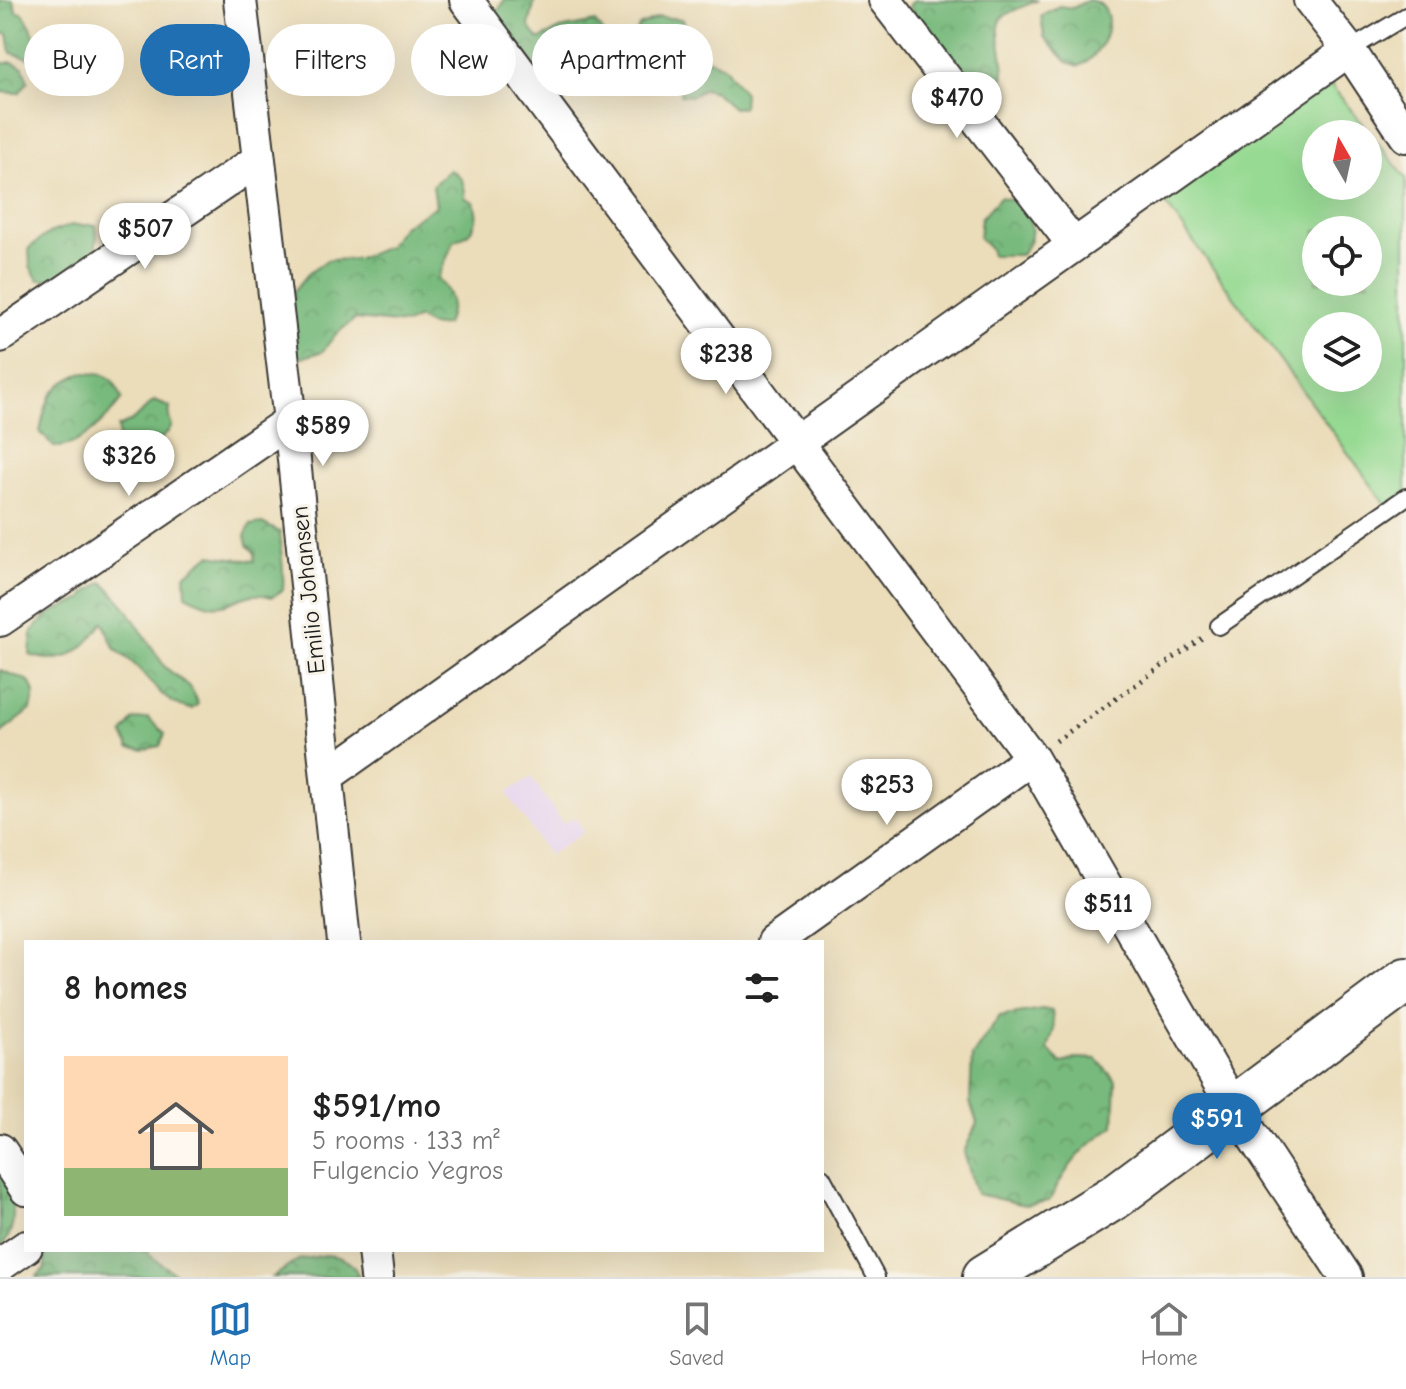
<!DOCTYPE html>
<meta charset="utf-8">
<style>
:root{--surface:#fff;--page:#f6f6f6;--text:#222;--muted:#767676;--line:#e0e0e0;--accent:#1f6fb2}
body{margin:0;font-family:"Comic Neue",sans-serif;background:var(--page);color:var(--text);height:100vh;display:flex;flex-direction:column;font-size:30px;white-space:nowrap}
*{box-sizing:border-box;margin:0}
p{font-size:26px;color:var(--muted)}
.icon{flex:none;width:44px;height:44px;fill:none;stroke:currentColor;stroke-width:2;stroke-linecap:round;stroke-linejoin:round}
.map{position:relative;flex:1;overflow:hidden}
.drawer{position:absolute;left:24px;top:940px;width:800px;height:312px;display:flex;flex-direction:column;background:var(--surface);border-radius:0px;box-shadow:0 8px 32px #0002}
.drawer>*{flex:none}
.guide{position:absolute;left:24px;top:24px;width:800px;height:72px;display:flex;gap:16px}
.needle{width:52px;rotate:351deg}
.buttons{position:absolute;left:1302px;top:120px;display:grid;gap:16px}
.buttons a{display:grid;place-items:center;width:80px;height:80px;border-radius:50%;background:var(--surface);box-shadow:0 8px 32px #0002;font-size:40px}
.price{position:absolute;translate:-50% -68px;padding:0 18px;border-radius:28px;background:#fff;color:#222;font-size:26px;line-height:52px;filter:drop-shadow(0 2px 4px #0008)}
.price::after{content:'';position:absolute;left:50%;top:48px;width:24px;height:18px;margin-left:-12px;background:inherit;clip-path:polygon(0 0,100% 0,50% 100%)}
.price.selected{background:var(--accent);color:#fff}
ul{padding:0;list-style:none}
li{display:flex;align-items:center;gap:24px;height:200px;padding:0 40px}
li+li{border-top:2px solid var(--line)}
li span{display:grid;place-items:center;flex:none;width:224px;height:160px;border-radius:0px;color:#555}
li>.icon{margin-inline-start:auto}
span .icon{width:96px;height:96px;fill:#fffc;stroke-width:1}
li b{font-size:34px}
h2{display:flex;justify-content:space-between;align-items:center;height:96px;padding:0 40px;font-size:34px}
.chip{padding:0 28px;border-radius:36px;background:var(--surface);box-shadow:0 8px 32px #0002;font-size:28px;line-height:72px}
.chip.selected{background:var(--accent);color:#fff}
.dock{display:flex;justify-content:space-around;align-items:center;height:112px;border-top:2px solid var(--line);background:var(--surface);font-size:22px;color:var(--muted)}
.dock a{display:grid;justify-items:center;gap:4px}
.dock .selected{color:var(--accent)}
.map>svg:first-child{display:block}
</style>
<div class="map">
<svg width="1406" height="1277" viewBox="0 0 1406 1277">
<defs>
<pattern id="forest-crowns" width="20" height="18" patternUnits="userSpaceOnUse" patternTransform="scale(2)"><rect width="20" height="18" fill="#78ba7d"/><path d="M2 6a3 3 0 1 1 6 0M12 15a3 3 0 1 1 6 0" fill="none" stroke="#679f6b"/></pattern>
</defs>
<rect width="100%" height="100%" fill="#f7f3e8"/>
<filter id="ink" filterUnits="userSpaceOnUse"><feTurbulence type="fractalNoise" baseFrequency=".0125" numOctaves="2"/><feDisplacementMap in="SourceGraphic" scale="16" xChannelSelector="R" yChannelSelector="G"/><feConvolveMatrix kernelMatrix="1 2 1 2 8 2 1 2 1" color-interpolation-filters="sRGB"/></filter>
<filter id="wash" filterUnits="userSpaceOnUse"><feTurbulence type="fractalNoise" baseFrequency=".006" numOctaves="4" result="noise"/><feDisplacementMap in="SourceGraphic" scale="32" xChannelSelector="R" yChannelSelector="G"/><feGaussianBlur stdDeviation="1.8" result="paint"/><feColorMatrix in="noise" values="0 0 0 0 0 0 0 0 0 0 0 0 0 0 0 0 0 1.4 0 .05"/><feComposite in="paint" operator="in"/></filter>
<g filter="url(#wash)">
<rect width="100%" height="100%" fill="#ebddba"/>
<path fill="#e6d2f0" d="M 531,777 L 563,823 L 575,817 L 584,832 L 549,855 L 507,793 Z"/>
<path fill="#96da93" stroke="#597b58" stroke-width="2" fill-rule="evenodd" d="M 1327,80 L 1406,178 L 1406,497 L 1389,509 L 1160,196 ZM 1316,134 L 1368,134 L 1368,186 L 1316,186 ZM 1316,230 L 1368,230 L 1368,282 L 1316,282 ZM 1316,326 L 1368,326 L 1368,378 L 1316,378 Z"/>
<path fill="url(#forest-crowns)" stroke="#4a6b4c" stroke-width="2" d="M 0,0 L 13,0 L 17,12 L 23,13 L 31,27 L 42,55 L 30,58 L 11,53 L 8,34 L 0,34 Z
M 504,0 L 535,0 L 529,26 L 539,40 L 560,29 L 595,22 L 609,39 L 593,54 L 586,55 L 560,89 L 544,97 L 498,32 L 497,12 Z
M 914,0 L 1038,0 C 1028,5 1011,10 1003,17 C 988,32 1022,84 988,100 C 982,103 975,103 969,105 L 909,6 Z
M 1088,0 C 1124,4 1105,56 1079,66 L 1067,62 L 1044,37 L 1041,15 L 1059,6 L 1073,8 Z
M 659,17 L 681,19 L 693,35 C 681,58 660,61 637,55 L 632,41 L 639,26 Z
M 700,53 L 705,58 L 724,66 L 744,93 L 743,107 L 733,108 L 715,92 L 704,89 L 692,96 L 680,95 L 686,61 Z
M 12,62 L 23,67 L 28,82 L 19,93 L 0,92 L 0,64 Z
M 449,170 C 463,175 465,185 465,198 L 474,202 C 481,222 473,234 454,241 L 438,278 C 453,296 454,302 446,325 L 431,326 L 418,318 L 406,324 L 355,319 L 336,334 L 322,352 L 297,359 L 278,303 L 295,290 L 308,274 L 327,260 L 357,259 L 387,247 L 403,226 L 436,206 L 433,185 Z
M 1000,197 L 1023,202 C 1032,224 1037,236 1021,255 L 992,255 L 990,249 L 979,238 L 981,218 Z
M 72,225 L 96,225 C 101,255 85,262 65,280 L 38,280 L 30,266 L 29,248 L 49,233 Z
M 82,373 C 107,374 113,374 122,399 C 107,419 80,448 54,447 L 40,432 C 47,399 49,387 82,373 Z
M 154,401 L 170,407 L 169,418 L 172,426 C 162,445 136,452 118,440 L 118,427 L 132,421 Z
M 262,523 L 280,532 C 280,552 285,570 283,590 L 272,597 C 242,588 235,609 210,605 C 202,604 193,598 186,595 L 185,575 L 210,555 L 254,561 L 255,553 L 247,545 L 245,536 L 250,525 Z
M 103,582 L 125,606 L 165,667 L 191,688 L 198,704 L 192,709 C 162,705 153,681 133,663 C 126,656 118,654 114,646 C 109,638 107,630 103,622 C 85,650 65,667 30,655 L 32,631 L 50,613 L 83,599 L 86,593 Z
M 0,670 L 29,681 L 35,693 L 31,710 L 0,734 Z
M 148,718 L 165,734 L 160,746 L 143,750 L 129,748 L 123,734 L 133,720 Z
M 1042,1009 L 1052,1011 L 1054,1029 L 1048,1049 L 1061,1064 L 1077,1058 L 1097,1059 L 1116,1081 L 1114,1126 C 1080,1149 1068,1165 1049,1201 L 1025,1205 L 976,1194 L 964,1152 L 977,1123 L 970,1102 L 972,1056 L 1000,1016 Z
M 0,1168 C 11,1194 23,1224 0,1248 Z
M 45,1250 L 149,1250 L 148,1254 L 174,1273 L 175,1277 L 36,1277 L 45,1268 Z
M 326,1255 C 341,1256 354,1262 359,1277 L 273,1277 L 298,1260 Z"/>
</g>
<g filter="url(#ink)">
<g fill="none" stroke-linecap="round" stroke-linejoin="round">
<g stroke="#3b3934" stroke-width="20">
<path id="lane" d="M 1349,50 L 1406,16
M 1219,626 L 1406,497
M 822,1177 L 876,1277"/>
</g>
<g stroke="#3b3934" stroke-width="36">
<path id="street" d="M 240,0 L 290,421 L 344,942
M 466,0 L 1032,758 L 1233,1106 L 1346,1277
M 885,0 L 1074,245
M 1310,0 L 1349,50 L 1406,136
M 0,336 L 258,160
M 0,620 L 290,421
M 327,776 L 1349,50
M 774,942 L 1032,758
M 0,1150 L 26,1189
M 374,1250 L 377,1277
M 0,1265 L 26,1247"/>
</g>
<g stroke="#3b3934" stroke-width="48">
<path id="secondary" d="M 985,1277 L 1116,1196 L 1406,980"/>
</g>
<path stroke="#3b3934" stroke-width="5" stroke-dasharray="2 6" stroke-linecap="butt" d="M 1056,741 L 1202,638"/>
<use href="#lane" stroke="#fff" stroke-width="16"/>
<use href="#street" stroke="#fff" stroke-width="32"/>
<use href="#secondary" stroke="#fff" stroke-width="44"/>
</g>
</g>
<g text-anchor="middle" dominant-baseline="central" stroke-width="6" stroke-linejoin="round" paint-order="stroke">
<g font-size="24" fill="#1c1c1c" stroke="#f7f3e8">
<text transform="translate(308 590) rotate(-96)">Emilio Johansen</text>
</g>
</g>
</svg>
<div class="buttons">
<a><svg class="needle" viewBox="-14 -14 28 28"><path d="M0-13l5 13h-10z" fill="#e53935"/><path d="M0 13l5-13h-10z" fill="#767676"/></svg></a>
<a><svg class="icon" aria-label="locate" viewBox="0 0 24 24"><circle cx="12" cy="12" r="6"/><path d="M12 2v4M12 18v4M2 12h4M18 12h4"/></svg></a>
<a><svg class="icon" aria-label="layers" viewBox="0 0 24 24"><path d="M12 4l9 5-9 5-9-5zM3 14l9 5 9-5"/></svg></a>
</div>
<b class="price" style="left:957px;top:140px">$470</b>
<b class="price" style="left:145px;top:271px">$507</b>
<b class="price" style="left:726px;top:396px">$238</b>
<b class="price" style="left:323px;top:468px">$589</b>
<b class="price" style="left:129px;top:498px">$326</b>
<b class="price" style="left:887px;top:827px">$253</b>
<b class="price" style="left:1108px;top:946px">$511</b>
<b class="price selected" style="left:1217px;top:1161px">$591</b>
<div class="guide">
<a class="chip">Buy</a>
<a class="chip selected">Rent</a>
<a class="chip">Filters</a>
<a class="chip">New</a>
<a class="chip">Apartment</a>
</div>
<section class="drawer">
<h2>8 homes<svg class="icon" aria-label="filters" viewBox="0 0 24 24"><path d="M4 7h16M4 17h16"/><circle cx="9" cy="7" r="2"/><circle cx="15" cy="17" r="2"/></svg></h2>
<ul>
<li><span style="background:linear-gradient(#ffd9b3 70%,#8fb573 0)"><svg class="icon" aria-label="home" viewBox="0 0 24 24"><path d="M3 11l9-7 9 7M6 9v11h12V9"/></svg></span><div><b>$591/mo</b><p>5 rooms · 133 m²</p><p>Fulgencio Yegros</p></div></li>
</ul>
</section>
</div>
<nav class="dock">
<a class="selected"><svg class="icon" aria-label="map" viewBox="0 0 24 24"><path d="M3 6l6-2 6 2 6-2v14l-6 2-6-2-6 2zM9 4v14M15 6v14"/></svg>Map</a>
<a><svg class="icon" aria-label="saved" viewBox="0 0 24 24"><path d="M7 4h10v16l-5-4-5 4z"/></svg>Saved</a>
<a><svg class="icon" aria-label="home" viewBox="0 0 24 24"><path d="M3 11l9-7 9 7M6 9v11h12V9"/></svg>Home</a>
</nav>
